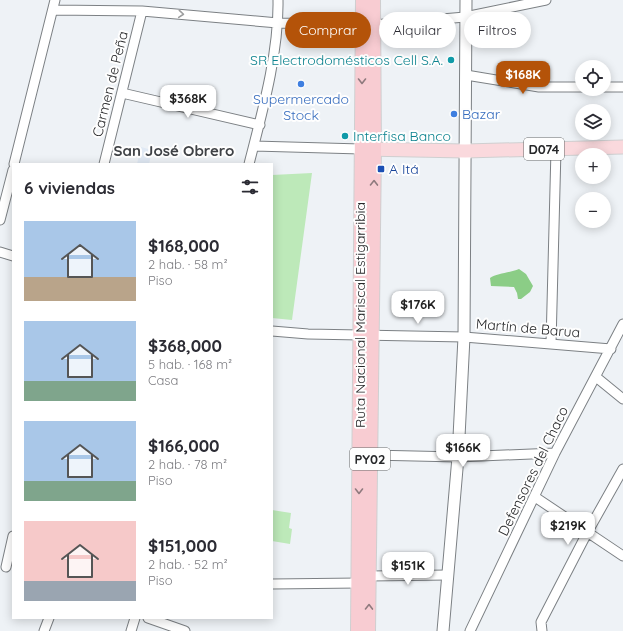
<!DOCTYPE html>
<html lang="es">
<meta charset="utf-8">
<style>
:root{--surface:#fff;--page:#f2f2f3;--text:#2b2b33;--muted:#7c7c81;--accent:#b45309}
body{margin:0;font-family:Quicksand,sans-serif;background:var(--page);color:var(--text);height:100vh;display:flex;flex-direction:column;font-size:15px;white-space:nowrap}
*{box-sizing:border-box;margin:0}
p{font-size:13px;color:var(--muted)}
.icon{flex:none;width:22px;height:22px;fill:none;stroke:currentColor;stroke-width:2;stroke-linecap:round;stroke-linejoin:round}
.map{position:relative;flex:1;overflow:hidden}
.details{position:absolute;left:12px;top:163px;width:261px;height:456px;display:flex;flex-direction:column;background:var(--surface);border-radius:0px;box-shadow:0 2px 10px #0003}
.details>*{flex:none}
.top-card{position:absolute;left:285px;top:12px;width:278px;height:36px;display:flex;gap:8px}
.controls{position:absolute;left:575px;top:60px;display:grid;gap:8px}
.controls a{display:grid;place-items:center;width:36px;height:36px;border-radius:50%;background:var(--surface);box-shadow:0 2px 10px #0003;font-size:20px}
.price{position:absolute;translate:-50% -34px;padding:0 9px;border-radius:8px;background:#fff;color:#222;font-size:13px;line-height:26px;filter:drop-shadow(0 1px 2px #0008)}
.price::after{content:'';position:absolute;left:50%;top:24px;width:12px;height:9px;margin-left:-6px;background:inherit;clip-path:polygon(0 0,100% 0,50% 100%)}
.price.selected{background:var(--accent);color:#fff}
ul{padding:0;list-style:none}
li{display:flex;align-items:center;gap:12px;height:100px;padding:0 12px}
li span{display:grid;place-items:center;flex:none;width:112px;height:80px;border-radius:0px;color:#555}
li>.icon{margin-inline-start:auto}
span .icon{width:48px;height:48px;fill:#fffc;stroke-width:1}
li b{font-size:17px}
h2{display:flex;justify-content:space-between;align-items:center;height:48px;padding:0 12px;font-size:17px}
.tag{padding:0 14px;border-radius:18px;background:var(--surface);box-shadow:0 2px 10px #0003;font-size:14px;line-height:36px}
.tag.selected{background:var(--accent);color:#fff}
.map>svg:first-child{display:block}
</style>
<div class="map">
<svg width="623" height="631" viewBox="0 0 623 631">
<rect width="100%" height="100%" fill="#eef2f6"/>
<path fill="#e0e9f4" d="M 141,147 L 152,150 L 149,164 L 137,164 Z"/>
<path fill="#bde9b9" d="M 312,173 L 292,320 L 272,318 L 272,175 Z
M 272,510 L 291,513 L 289,528 L 292,529 L 290,544 L 272,541 Z"/>
<path fill="#8bcd86" d="M 519,269 L 526,274 L 533,286 L 530,292 L 521,299 L 518,299 L 517,293 L 514,287 L 491,286 L 490,278 C 497,273 510,273 519,269 Z"/>
<g fill="none" stroke-linecap="round" stroke-linejoin="round">
<g stroke="#7c8084" stroke-width="11">
<path id="minor" d="M 54,10 L 142,11 L 278,23 L 362,24
M 373,25 L 465,17 L 546,0
M 466,75 L 539,87 L 582,87
M 604,87 L 623,87
M 122,93 L 260,125
M 254,146 L 361,149
M 14,164 L 55,0
M 104,164 L 142,11
M 249,164 C 262,113 279,53 278,0
M 0,220 L 13,170
M 0,252 L 13,256
M 272,331 L 308,334 L 464,337 L 611,349
M 551,344 L 556,149
M 596,377 L 623,399
M 371,455 L 458,457 L 555,453
M 535,497 L 623,556
M 6,567 L 13,536
M 369,576 L 448,575
M 272,584 L 359,583
M 148,618 L 185,631
M 44,631 L 49,618
M 131,631 L 135,618
M 470,631 L 555,453 L 623,324
M 542,631 L 541,622 L 587,533 L 623,469"/>
</g>
<g stroke="#7c8084" stroke-width="13">
<path id="tertiary" d="M 443,631 L 458,457 L 464,337 L 466,0"/>
</g>
<g stroke="#cfcfd0" stroke-width="15">
<path id="primary" d="M 363,149 L 465,151 L 623,147"/>
</g>
<g stroke="#cfcfd0" stroke-width="16">
<path id="trunk" d="M 358,631 L 363,0
M 368,631 L 374,149 L 373,0"/>
</g>
<use href="#minor" stroke="#fff" stroke-width="9"/>
<use href="#tertiary" stroke="#fff" stroke-width="11"/>
<use href="#primary" stroke="#fad9dd" stroke-width="13"/>
<use href="#trunk" stroke="#f8ccd2" stroke-width="14"/>
</g>
<defs><path id="oneway-chevron" d="M-2-3.5L2.5 0L-2 3.5" fill="none" stroke-width="1.6" stroke-linecap="round" stroke-linejoin="round"/></defs>
<use stroke="#9d9e9f" href="#oneway-chevron" transform="translate(181 14) rotate(5)"/>
<g stroke="#8f7a7e">
<use href="#oneway-chevron" transform="translate(362 81) rotate(90)"/>
<use href="#oneway-chevron" transform="translate(374 183) rotate(-89)"/>
<use href="#oneway-chevron" transform="translate(359 491) rotate(90)"/>
<use href="#oneway-chevron" transform="translate(369 607) rotate(-89)"/>
</g>
<g fill="#0f9aa8" stroke="#fefefe" stroke-width="1.5">
<circle cx="451" cy="60" r="4"/>
<circle cx="345" cy="136" r="4"/>
</g>
<g fill="#3f7fe0" stroke="#fefefe" stroke-width="1.5">
<circle cx="301" cy="84" r="4"/>
<circle cx="454" cy="114" r="4"/>
</g>
<rect fill="#1a4fb4" stroke="#fefefe" stroke-width="1.5" x="377" y="165" width="8" height="8" rx="2"/>
<g text-anchor="middle" dominant-baseline="central" stroke-width="4" stroke-linejoin="round" paint-order="stroke">
<g fill="#fefefe" stroke="#676869" stroke-width="1">
<rect x="524" y="138" width="40" height="22" rx="3"/>
<rect x="350" y="448" width="40" height="22" rx="3"/>
</g>
<g font-size="13" font-weight="bold" fill="#262729">
<text x="544" y="149">D074</text>
<text x="370" y="459">PY02</text>
</g>
<g font-size="14" fill="#0d838f" stroke="#fefefe" text-anchor="end">
<text x="443" y="60">SR Electrodomésticos Cell S.A.</text>
<text x="353" y="136" text-anchor="start">Interfisa Banco</text>
</g>
<g font-size="14" fill="#262729" stroke="#fefefe">
<text transform="translate(110 84) rotate(-76)">Carmen de Peña</text>
<text transform="translate(360 315) rotate(-90)">Ruta Nacional Mariscal Estigarribia</text>
<text transform="translate(528 328) rotate(5)">Martín de Barua</text>
<text transform="translate(533 471) rotate(-64)">Defensores del Chaco</text>
</g>
<g font-size="14" fill="#366cbe" stroke="#fefefe">
<text x="301" y="99">Supermercado<tspan x="301" dy="16">Stock</tspan></text>
<text x="462" y="114" text-anchor="start">Bazar</text>
</g>
<g font-size="14" fill="#164399" stroke="#fefefe" text-anchor="start">
<text x="389" y="169">A Itá</text>
</g>
<g font-size="15" font-weight="bold" fill="#3f4246" stroke="#fefefe">
<text x="174" y="150">San José Obrero</text>
</g>
</g>
</svg>
<div class="controls">
<a><svg class="icon" aria-label="locate" viewBox="0 0 24 24"><circle cx="12" cy="12" r="6"/><path d="M12 2v4M12 18v4M2 12h4M18 12h4"/></svg></a>
<a><svg class="icon" aria-label="layers" viewBox="0 0 24 24"><path d="M12 4l9 5-9 5-9-5zM3 14l9 5 9-5"/></svg></a>
<a>+</a>
<a>−</a>
</div>
<b class="price selected" style="left:523px;top:95px">$168K</b>
<b class="price" style="left:188px;top:119px">$368K</b>
<b class="price" style="left:418px;top:325px">$176K</b>
<b class="price" style="left:463px;top:468px">$166K</b>
<b class="price" style="left:568px;top:546px">$219K</b>
<b class="price" style="left:408px;top:586px">$151K</b>
<div class="top-card">
<a class="tag selected">Comprar</a>
<a class="tag">Alquilar</a>
<a class="tag">Filtros</a>
</div>
<section class="details">
<h2>6 viviendas<svg class="icon" aria-label="filters" viewBox="0 0 24 24"><path d="M4 7h16M4 17h16"/><circle cx="9" cy="7" r="2"/><circle cx="15" cy="17" r="2"/></svg></h2>
<ul>
<li><span style="background:linear-gradient(#a9c7e8 70%,#b9a48a 0)"><svg class="icon" aria-label="home" viewBox="0 0 24 24"><path d="M3 11l9-7 9 7M6 9v11h12V9"/></svg></span><div><b>$168,000</b><p>2 hab. · 58 m²</p><p>Piso</p></div></li>
<li><span style="background:linear-gradient(#a9c7e8 75%,#7fa58c 0)"><svg class="icon" aria-label="home" viewBox="0 0 24 24"><path d="M3 11l9-7 9 7M6 9v11h12V9"/></svg></span><div><b>$368,000</b><p>5 hab. · 168 m²</p><p>Casa</p></div></li>
<li><span style="background:linear-gradient(#a9c7e8 75%,#7fa58c 0)"><svg class="icon" aria-label="home" viewBox="0 0 24 24"><path d="M3 11l9-7 9 7M6 9v11h12V9"/></svg></span><div><b>$166,000</b><p>2 hab. · 78 m²</p><p>Piso</p></div></li>
<li><span style="background:linear-gradient(#f6c9c9 75%,#9aa5b1 0)"><svg class="icon" aria-label="home" viewBox="0 0 24 24"><path d="M3 11l9-7 9 7M6 9v11h12V9"/></svg></span><div><b>$151,000</b><p>2 hab. · 52 m²</p><p>Piso</p></div></li>
</ul>
</section>
</div>
